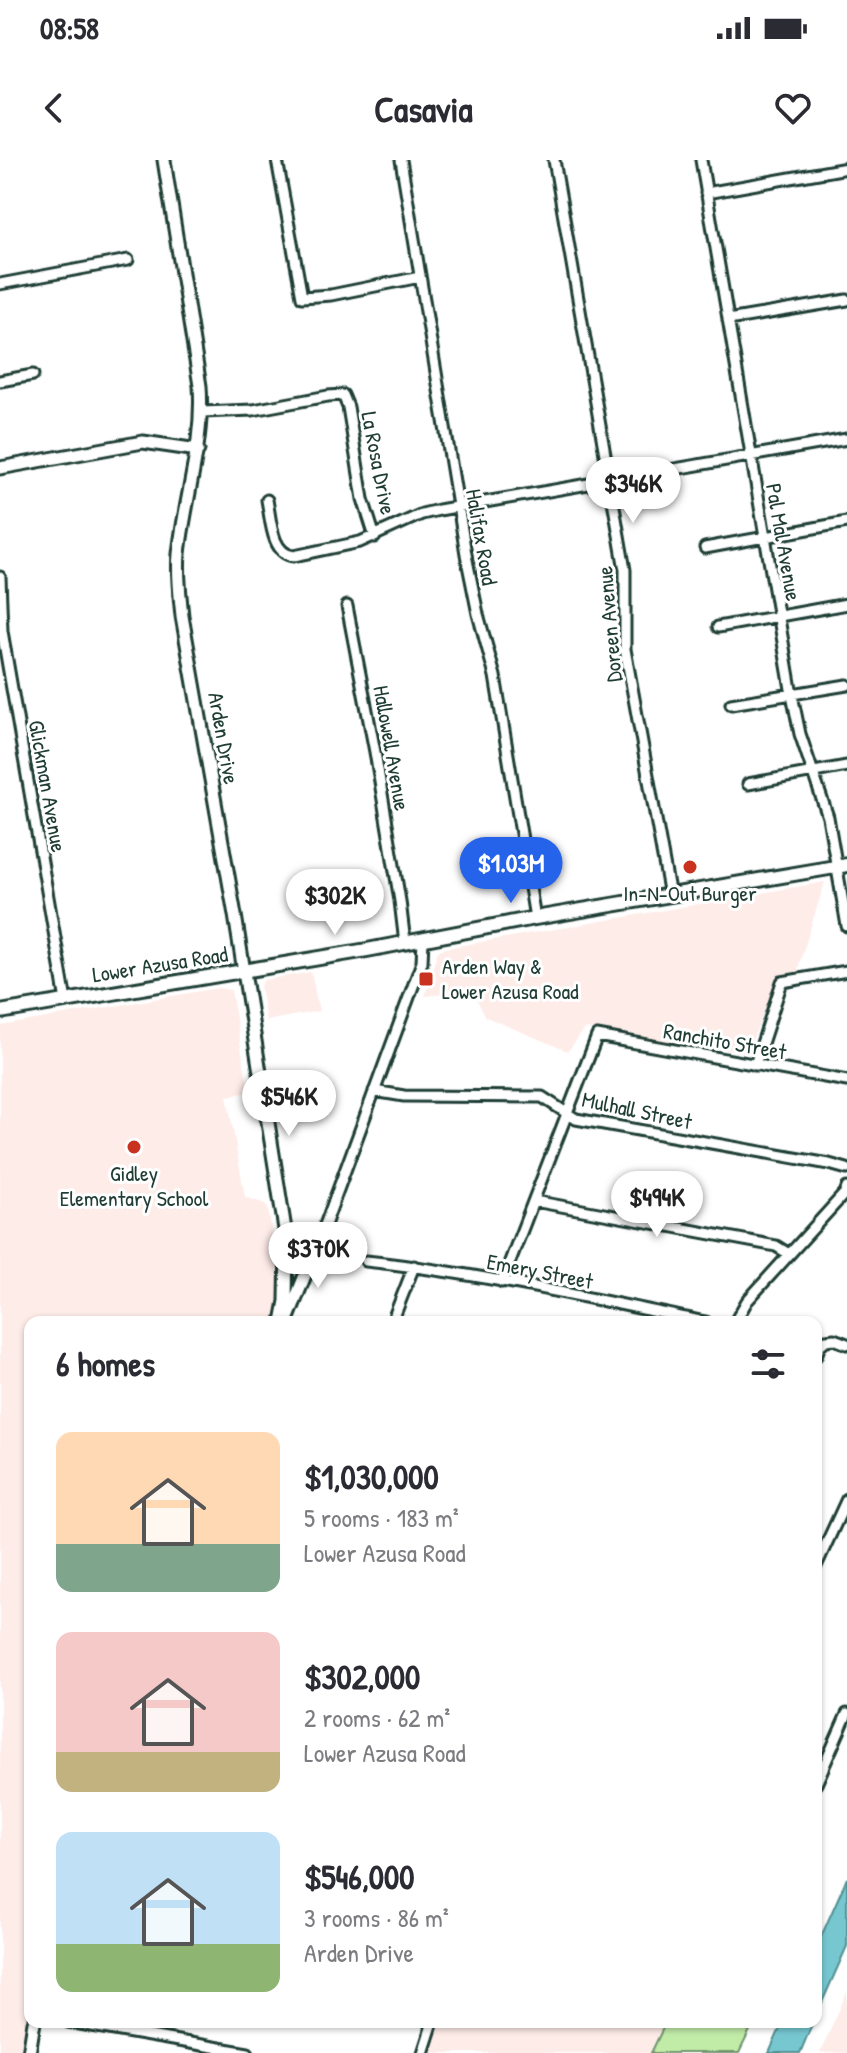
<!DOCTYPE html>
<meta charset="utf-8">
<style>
:root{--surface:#fff;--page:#f7f7f7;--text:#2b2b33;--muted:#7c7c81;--accent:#2563eb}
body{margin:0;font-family:"Patrick Hand",sans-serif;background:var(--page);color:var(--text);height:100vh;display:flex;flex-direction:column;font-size:30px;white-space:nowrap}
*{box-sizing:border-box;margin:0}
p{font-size:26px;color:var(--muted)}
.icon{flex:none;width:44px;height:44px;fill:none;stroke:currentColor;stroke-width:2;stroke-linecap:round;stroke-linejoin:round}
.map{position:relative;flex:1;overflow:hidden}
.side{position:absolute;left:24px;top:1156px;width:798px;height:712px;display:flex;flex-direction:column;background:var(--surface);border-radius:16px;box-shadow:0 2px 6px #0004}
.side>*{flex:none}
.price{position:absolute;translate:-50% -68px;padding:0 18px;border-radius:28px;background:#fff;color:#222;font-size:26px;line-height:52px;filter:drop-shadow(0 2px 4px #0008)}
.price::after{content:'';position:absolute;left:50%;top:48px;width:24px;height:18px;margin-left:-12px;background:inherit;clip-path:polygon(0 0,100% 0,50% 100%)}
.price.current{background:var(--accent);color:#fff}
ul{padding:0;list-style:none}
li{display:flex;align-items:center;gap:24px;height:200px;padding:0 32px}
li span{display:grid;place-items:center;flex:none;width:224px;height:160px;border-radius:16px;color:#555}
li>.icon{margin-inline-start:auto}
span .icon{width:96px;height:96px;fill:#fffc;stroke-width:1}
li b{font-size:34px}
h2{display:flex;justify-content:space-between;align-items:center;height:96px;padding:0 32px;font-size:34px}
.status{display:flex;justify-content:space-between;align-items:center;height:56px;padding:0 40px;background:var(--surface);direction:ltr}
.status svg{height:22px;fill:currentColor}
header{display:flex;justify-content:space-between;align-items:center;height:104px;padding:0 32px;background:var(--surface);font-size:36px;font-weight:700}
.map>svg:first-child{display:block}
</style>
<div class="status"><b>08:58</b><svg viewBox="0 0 49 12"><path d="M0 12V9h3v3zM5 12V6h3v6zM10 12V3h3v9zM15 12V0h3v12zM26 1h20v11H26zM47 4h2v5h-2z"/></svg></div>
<header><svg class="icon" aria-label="back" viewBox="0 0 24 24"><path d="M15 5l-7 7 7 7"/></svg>Casavia<svg class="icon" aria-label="heart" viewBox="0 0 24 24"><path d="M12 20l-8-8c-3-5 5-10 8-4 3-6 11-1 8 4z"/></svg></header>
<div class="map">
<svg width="847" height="1893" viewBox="0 0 847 1893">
<rect width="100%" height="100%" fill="#fff"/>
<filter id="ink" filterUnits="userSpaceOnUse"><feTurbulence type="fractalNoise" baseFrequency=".0125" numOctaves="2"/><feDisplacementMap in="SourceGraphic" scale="16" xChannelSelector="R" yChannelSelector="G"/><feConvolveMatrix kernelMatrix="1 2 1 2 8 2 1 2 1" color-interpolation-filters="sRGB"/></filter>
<g filter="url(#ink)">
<path fill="#feece8" d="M 825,722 L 799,804 L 798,812 L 776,823 L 748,890 L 744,892 L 585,869 L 568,891 L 486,857 L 472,831 L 425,836 L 437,793 L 441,789 Z
M 311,812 L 319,851 L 266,861 L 260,826 L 264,820 Z
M 218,828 L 231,830 L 249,932 L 227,936 L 245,1037 L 265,1044 L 268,1049 L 272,1074 L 278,1075 L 279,1091 L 287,1094 L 282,1162 L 30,1162 L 29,1893 L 0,1893 L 0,866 Z
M 847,1832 L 847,1893 L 820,1893 Z
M 441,1862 L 666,1862 L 651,1893 L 430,1893 Z"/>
<path fill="#c1eca8" stroke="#70946e" stroke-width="2" d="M 666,1862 L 754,1862 L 739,1893 L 651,1893 Z"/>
<path fill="#77c7d1" stroke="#549092" stroke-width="2" d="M 847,1718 L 847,1786 L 816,1856 L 816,1788 Z
M 783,1862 L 813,1862 L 800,1893 L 769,1893 Z"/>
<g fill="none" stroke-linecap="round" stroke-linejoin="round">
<g stroke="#1f3d34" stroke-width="15">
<path id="minor" d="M 277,0 L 302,137 L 331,135 L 420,117
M 401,0 L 467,400 L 478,454 L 495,516 L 535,758
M 554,0 L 625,410 L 625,489 L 670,736
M 701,0 L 792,535 L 800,574 L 828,657 L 847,766
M 706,33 L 847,8
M 0,124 L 128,100
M 728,160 L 847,140
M 0,221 L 33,215
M 202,252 L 253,250 L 328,236 L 343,235 L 348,247 L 363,339 L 375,377
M 267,340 C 271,359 271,394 294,396 L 360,382 L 422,354 L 439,350 L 847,279
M 705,388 L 847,362
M 0,417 L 2,471 L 66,841
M 347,446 L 375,592 L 400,741 L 405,783
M 718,467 L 847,444
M 731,544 L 847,525
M 748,624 L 847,606
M 755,905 L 782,822 L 847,811
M 374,931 L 404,936 L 542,937 L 576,959 L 829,1004 L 847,1009
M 534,1041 L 776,1086 L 789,1094
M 287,1094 C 300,1094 309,1095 318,1084 L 422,802 L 423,780
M 366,1101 C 480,1113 593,1139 706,1162
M 502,1122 L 597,876 L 847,921
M 392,1162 L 414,1106
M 735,1162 L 747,1141 L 845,1033 L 847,1028
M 816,1196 L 820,1185 L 826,1180 L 834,1179 L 847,1184
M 816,1406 L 847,1339
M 816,1624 L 847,1554
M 68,1862 L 248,1893
M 423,1893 L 433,1862"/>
</g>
<g stroke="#1f3d34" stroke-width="17">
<path id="tertiary" d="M 164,0 L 200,226 C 204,283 185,337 179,394 C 177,415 180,435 182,456 L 235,755 L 287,1082 L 286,1141 L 282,1162
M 0,308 L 143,282 L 198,290
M 288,1158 L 317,1085
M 29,1893 L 34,1862"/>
</g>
<g stroke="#1f3d34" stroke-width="18">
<path id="secondary" d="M 0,852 L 367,790 L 535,758 L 847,705"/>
</g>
<use href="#minor" stroke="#fff" stroke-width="9"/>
<use href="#tertiary" stroke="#fff" stroke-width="11"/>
<use href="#secondary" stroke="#fff" stroke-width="12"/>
</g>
</g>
<g fill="#c8321e" stroke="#fff" stroke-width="3">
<circle cx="690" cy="707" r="8"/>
<rect x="418" y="811" width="16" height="16" rx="4"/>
<circle cx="134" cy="987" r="8"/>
</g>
<g text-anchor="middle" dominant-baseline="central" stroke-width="6" stroke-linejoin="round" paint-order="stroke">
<g font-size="22" fill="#1f3d34" stroke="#fff">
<text transform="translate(379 303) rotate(79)">La Rosa Drive</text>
<text transform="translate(482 377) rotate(80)">Halifax Road</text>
<text transform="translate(784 382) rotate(80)">Pal Mal Avenue</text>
<text transform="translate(609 464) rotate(-95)">Doreen Avenue</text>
<text transform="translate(224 578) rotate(80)">Arden Drive</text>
<text transform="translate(392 588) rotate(80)">Hallowell Avenue</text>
<text transform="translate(48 626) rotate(80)">Glickman Avenue</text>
<text transform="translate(160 804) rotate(-9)">Lower Azusa Road</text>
<text transform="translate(725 881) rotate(10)">Ranchito Street</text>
<text transform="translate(637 950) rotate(12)">Mulhall Street</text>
<text transform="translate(540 1111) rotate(11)">Emery Street</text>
</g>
<g font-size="22" fill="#1f3d34" stroke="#fff">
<text x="690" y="733">In-N-Out Burger</text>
<text x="442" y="806" text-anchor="start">Arden Way &amp;<tspan x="442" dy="25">Lower Azusa Road</tspan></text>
<text x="134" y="1013">Gidley<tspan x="134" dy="25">Elementary School</tspan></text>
</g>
</g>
</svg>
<b class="price" style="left:633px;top:365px">$346K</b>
<b class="price current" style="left:511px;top:745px">$1.03M</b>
<b class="price" style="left:335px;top:777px">$302K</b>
<b class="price" style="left:289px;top:978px">$546K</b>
<b class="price" style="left:657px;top:1079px">$494K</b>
<b class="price" style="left:318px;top:1130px">$370K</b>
<section class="side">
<h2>6 homes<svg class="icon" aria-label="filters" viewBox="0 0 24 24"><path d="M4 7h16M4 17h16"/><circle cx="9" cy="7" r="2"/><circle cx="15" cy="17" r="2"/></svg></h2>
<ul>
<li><span style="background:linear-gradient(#ffd9b3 70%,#7fa58c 0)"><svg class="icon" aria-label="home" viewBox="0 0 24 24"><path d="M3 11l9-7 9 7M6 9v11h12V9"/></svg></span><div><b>$1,030,000</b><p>5 rooms · 183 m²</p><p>Lower Azusa Road</p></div></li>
<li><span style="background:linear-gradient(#f6c9c9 75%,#c2b280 0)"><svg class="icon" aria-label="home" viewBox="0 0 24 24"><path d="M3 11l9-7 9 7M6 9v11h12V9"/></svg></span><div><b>$302,000</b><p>2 rooms · 62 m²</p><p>Lower Azusa Road</p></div></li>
<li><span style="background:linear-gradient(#bfe0f5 70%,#8fb573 0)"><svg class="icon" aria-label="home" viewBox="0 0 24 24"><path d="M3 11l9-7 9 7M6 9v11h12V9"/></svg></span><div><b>$546,000</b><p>3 rooms · 86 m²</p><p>Arden Drive</p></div></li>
</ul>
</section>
</div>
